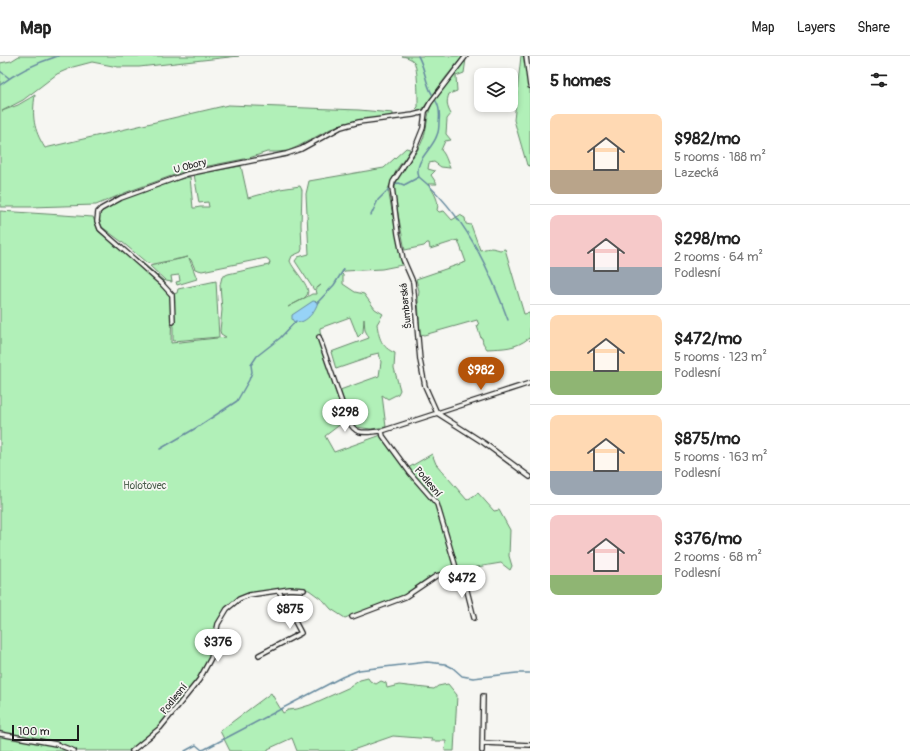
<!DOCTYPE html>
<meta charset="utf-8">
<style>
:root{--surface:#fff;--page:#f6f6f6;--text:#222;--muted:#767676;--line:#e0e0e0;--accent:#b45309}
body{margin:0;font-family:Pangolin,sans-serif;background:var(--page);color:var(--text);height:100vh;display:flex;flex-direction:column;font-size:15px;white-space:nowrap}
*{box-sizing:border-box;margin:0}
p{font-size:13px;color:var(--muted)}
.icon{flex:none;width:22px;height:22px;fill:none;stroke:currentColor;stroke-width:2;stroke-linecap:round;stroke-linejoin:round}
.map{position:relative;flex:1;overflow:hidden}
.side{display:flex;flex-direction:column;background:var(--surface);width:380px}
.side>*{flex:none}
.buttons{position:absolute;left:474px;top:12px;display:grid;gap:8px}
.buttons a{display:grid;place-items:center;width:44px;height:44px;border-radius:8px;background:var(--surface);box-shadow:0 2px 6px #0003;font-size:20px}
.scale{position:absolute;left:12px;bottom:10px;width:67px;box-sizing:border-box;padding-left:4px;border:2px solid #1c1c1c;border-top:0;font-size:11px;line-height:14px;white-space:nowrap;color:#1c1c1c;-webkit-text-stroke:3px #f6f6f2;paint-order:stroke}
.price{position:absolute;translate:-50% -34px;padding:0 9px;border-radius:14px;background:#fff;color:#222;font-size:13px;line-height:26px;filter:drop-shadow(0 1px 2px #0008)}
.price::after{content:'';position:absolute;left:50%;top:24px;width:12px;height:9px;margin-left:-6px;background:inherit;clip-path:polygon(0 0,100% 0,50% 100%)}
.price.selected{background:var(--accent);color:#fff}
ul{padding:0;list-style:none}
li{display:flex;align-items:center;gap:12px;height:100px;padding:0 20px}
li+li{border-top:1px solid var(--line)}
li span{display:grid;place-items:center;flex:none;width:112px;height:80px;border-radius:8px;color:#555}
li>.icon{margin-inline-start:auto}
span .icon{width:48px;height:48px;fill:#fffc;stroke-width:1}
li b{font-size:17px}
h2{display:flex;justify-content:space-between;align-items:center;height:48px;padding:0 20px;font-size:17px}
header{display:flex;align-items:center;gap:24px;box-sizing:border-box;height:56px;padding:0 20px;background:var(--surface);border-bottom:1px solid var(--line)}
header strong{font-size:19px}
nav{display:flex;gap:22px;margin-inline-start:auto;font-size:14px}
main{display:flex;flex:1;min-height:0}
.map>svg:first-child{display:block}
</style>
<header>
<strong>Map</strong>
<nav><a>Map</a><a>Layers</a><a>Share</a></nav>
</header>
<main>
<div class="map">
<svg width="530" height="695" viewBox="0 0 530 695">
<rect width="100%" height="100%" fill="#f6f6f2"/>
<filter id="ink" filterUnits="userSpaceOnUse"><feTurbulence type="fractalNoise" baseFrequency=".025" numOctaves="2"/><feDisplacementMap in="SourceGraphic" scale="8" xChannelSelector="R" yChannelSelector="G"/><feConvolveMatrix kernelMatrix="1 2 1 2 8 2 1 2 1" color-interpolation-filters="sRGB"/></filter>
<g filter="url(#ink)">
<path fill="#b1f0b8" stroke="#66866a" d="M 19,0 L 239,0 L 139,11 L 118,11 L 92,6 L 73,11 L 57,18 L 23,44 L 2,55 L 18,49 L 35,39 C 32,60 33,73 45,92 L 228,49 L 359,54 L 393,57 L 393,60 L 345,67 L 334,71 L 297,91 L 288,95 L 277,96 L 267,96 L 249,102 L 188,114 L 127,136 L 96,149 L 30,151 L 0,151 L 0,7 L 11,5 Z
M 402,0 L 463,0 L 446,21 L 422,54 L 417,54 L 416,53 L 418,51 C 418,41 418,13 414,6 C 411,2 406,1 402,0 Z
M 521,0 L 525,0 L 528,28 L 530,31 L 530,110 L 527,109 L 514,64 Z
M 466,3 L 464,17 L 456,20 L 457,35 L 449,38 C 446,46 447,51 451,58 L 447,63 L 446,78 L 451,84 L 445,85 L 441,94 C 446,99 447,106 450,112 L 441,111 L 434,106 L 429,107 L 428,113 L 435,115 L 431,119 L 437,128 L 428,128 C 434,136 440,146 437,154 L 439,156 L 444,155 L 452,164 L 460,159 L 465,162 L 466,168 L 471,169 L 480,194 C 491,192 490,191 500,194 L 505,193 L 524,258 L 530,257 L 530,285 L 529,282 C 515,293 504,292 487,293 L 483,287 L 482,282 L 481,282 L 477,270 L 479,269 L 477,264 L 424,279 L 420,278 L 418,243 L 419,235 L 416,223 L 466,206 L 458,184 L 430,193 L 429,187 L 427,187 L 424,190 L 405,194 L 394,138 C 396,116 408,111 418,93 C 427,80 426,64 431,49 C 435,37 457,14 466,3 Z
M 406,92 L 410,93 L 408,98 L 397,113 L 388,133 L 402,209 L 382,213 L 345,215 L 341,217 L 343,219 L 343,228 L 355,236 L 364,238 L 375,253 L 383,258 L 377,268 C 379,282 381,291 395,297 L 394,312 L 400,334 L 398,338 L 388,343 L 382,339 L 386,371 L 371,373 L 356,371 L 350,364 L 340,334 L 379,320 L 381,306 L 379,297 L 370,299 L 371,301 L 336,313 L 331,296 L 369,282 L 365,274 L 364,263 L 363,276 L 358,281 L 350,261 L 320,272 L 320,276 L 346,364 L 325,380 L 334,396 L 384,378 L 408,412 L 432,398 L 436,408 L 467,444 L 478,437 L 494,455 L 499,454 L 510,474 L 509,500 L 512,510 L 510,514 L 501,507 L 441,517 L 429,521 L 404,539 L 345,562 L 331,553 L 324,545 L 309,534 L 291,532 L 250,538 L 225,553 L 217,566 L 210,602 L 195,628 L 159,671 L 130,695 L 0,695 L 0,155 L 93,161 L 98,175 L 114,188 L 138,203 L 164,225 L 169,237 L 172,247 L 171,287 L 226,281 L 221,278 L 220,275 L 222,254 L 220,229 L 222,221 L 228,218 L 269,209 L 270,206 L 269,204 L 266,202 L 202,215 L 195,213 L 191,204 L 189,202 L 197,223 L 177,229 L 176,226 L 180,225 L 179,219 L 171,220 L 172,226 L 166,225 L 150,210 L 188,201 L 153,208 L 147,207 L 122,186 L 102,171 C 100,167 98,161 101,157 C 109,145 175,123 190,121 L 193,152 L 195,152 L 200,151 L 209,151 L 208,146 L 199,147 L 194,118 L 241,110 L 248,142 L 280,133 L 300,130 L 302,134 L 301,169 L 302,193 L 301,196 L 292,200 L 290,205 C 293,214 312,231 307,239 C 303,245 292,248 288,251 L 312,238 L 317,238 L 316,233 L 321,229 L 314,234 L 295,205 L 298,201 L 309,198 L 306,138 L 309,125 L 384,112 Z
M 216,225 L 219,281 L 173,285 L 173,238 L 177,237 L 178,233 Z
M 368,622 L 370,625 L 376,628 L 381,625 L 386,627 L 387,632 L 399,629 L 434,633 L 438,630 L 448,628 L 457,639 L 454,695 L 445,695 L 446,685 L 431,685 L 432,683 L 393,680 L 350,695 L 297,695 L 292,682 L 268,693 L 268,695 L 230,695 L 220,675 L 271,637 L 283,657 L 288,654 L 297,653 L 310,649 L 350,631 L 360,624 Z"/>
<path fill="#97d3f7" stroke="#668a9f" d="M 313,245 L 318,246 C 315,256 305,269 294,266 L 292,263 L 292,259 Z"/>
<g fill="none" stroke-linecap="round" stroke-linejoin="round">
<path stroke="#668a9f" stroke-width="1.5" d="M 418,0 C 425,12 425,26 432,38
M 0,15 L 9,22
M 0,29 C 18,15 36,7 58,0
M 419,121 C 463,157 489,211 508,264
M 395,128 L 399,127 L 404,129 L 419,121 C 413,105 433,93 437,79 C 439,75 439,70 439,66 C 440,58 440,52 436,45
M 371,159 L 378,144 L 389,133
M 317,247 L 334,229 L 344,213
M 160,393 L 196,372 L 237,345 L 249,324 L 252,316 L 251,309 L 257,300 L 280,282 L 296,265
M 185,695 L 196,689 L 202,694 L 205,693 L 342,621 L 359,614 L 427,606 L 445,608 L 453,612 L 462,620 L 473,622 L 517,617 L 530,617"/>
<g stroke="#1c1c1c" stroke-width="6">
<path id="minor" d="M 466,0 L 430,47 L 425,56 L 423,72 L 415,92 L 393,126 L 392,131 L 398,178 L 403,203 L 413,226 L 420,304 L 425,330 L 437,357 L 484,387 L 530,421
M 526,0 L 530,30
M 173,266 L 172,239 L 162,228 L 100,173 L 97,165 L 98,156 L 101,153 L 121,142 L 187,118 L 286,98 L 301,93 L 341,71 L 359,66 L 413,59 L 425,56
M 319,281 L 348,364 C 356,381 366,376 382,375 L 530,327
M 457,515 L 462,515 L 474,562
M 352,561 L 405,541 L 436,520 L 457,515 L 437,448 L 410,417 L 383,380 L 382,375
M 259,599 L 301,577 L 279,535
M 0,678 L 56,688 L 74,695
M 483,687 L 530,689
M 132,695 L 160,672 L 199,624 L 211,602 L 218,568 L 227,553 L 239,543 L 249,539 L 290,533 L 304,534
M 482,695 L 483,640"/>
</g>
<use href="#minor" stroke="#f6f6f2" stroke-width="3.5"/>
</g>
</g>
<g text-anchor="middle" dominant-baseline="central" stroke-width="3.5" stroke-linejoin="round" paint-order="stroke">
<g font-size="10" fill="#1c1c1c" stroke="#f6f6f2">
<text transform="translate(190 110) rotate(-15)">U Obory</text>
<text transform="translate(406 250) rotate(-96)">Šumbarská</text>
<text transform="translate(428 426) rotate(50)">Podlesní</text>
<text transform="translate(174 643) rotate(-51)">Podlesní</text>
</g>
<g font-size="10" fill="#495c4b" stroke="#f6f6f2">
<text x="145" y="430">Holotovec</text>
</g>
</g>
</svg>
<div class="buttons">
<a><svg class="icon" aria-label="layers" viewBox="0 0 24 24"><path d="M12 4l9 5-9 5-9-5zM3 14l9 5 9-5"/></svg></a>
</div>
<div class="scale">100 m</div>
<b class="price selected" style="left:481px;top:335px">$982</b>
<b class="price" style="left:345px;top:377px">$298</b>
<b class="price" style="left:462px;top:543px">$472</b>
<b class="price" style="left:290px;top:574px">$875</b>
<b class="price" style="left:218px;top:607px">$376</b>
</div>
<section class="side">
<h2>5 homes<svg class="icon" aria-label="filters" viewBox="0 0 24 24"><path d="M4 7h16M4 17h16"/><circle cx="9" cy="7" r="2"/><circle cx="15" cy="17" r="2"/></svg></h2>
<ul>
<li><span style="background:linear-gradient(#ffd9b3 70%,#b9a48a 0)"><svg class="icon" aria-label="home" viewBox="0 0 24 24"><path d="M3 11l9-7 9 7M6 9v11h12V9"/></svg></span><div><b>$982/mo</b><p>5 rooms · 188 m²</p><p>Lazecká</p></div></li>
<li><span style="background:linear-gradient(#f6c9c9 65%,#9aa5b1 0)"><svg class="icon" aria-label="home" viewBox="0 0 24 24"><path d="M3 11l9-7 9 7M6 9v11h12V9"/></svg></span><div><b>$298/mo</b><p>2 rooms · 64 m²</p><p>Podlesní</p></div></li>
<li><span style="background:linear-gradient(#ffd9b3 70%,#8fb573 0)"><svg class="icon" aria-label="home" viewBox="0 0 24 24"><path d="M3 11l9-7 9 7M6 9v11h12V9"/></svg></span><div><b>$472/mo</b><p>5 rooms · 123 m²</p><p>Podlesní</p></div></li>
<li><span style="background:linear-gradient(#ffd9b3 70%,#9aa5b1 0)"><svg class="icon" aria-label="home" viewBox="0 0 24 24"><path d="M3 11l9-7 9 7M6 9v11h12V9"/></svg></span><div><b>$875/mo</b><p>5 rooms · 163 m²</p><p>Podlesní</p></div></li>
<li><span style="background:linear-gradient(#f6c9c9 75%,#8fb573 0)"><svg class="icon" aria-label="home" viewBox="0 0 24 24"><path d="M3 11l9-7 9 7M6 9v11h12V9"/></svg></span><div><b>$376/mo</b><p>2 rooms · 68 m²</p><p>Podlesní</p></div></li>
</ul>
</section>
</main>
